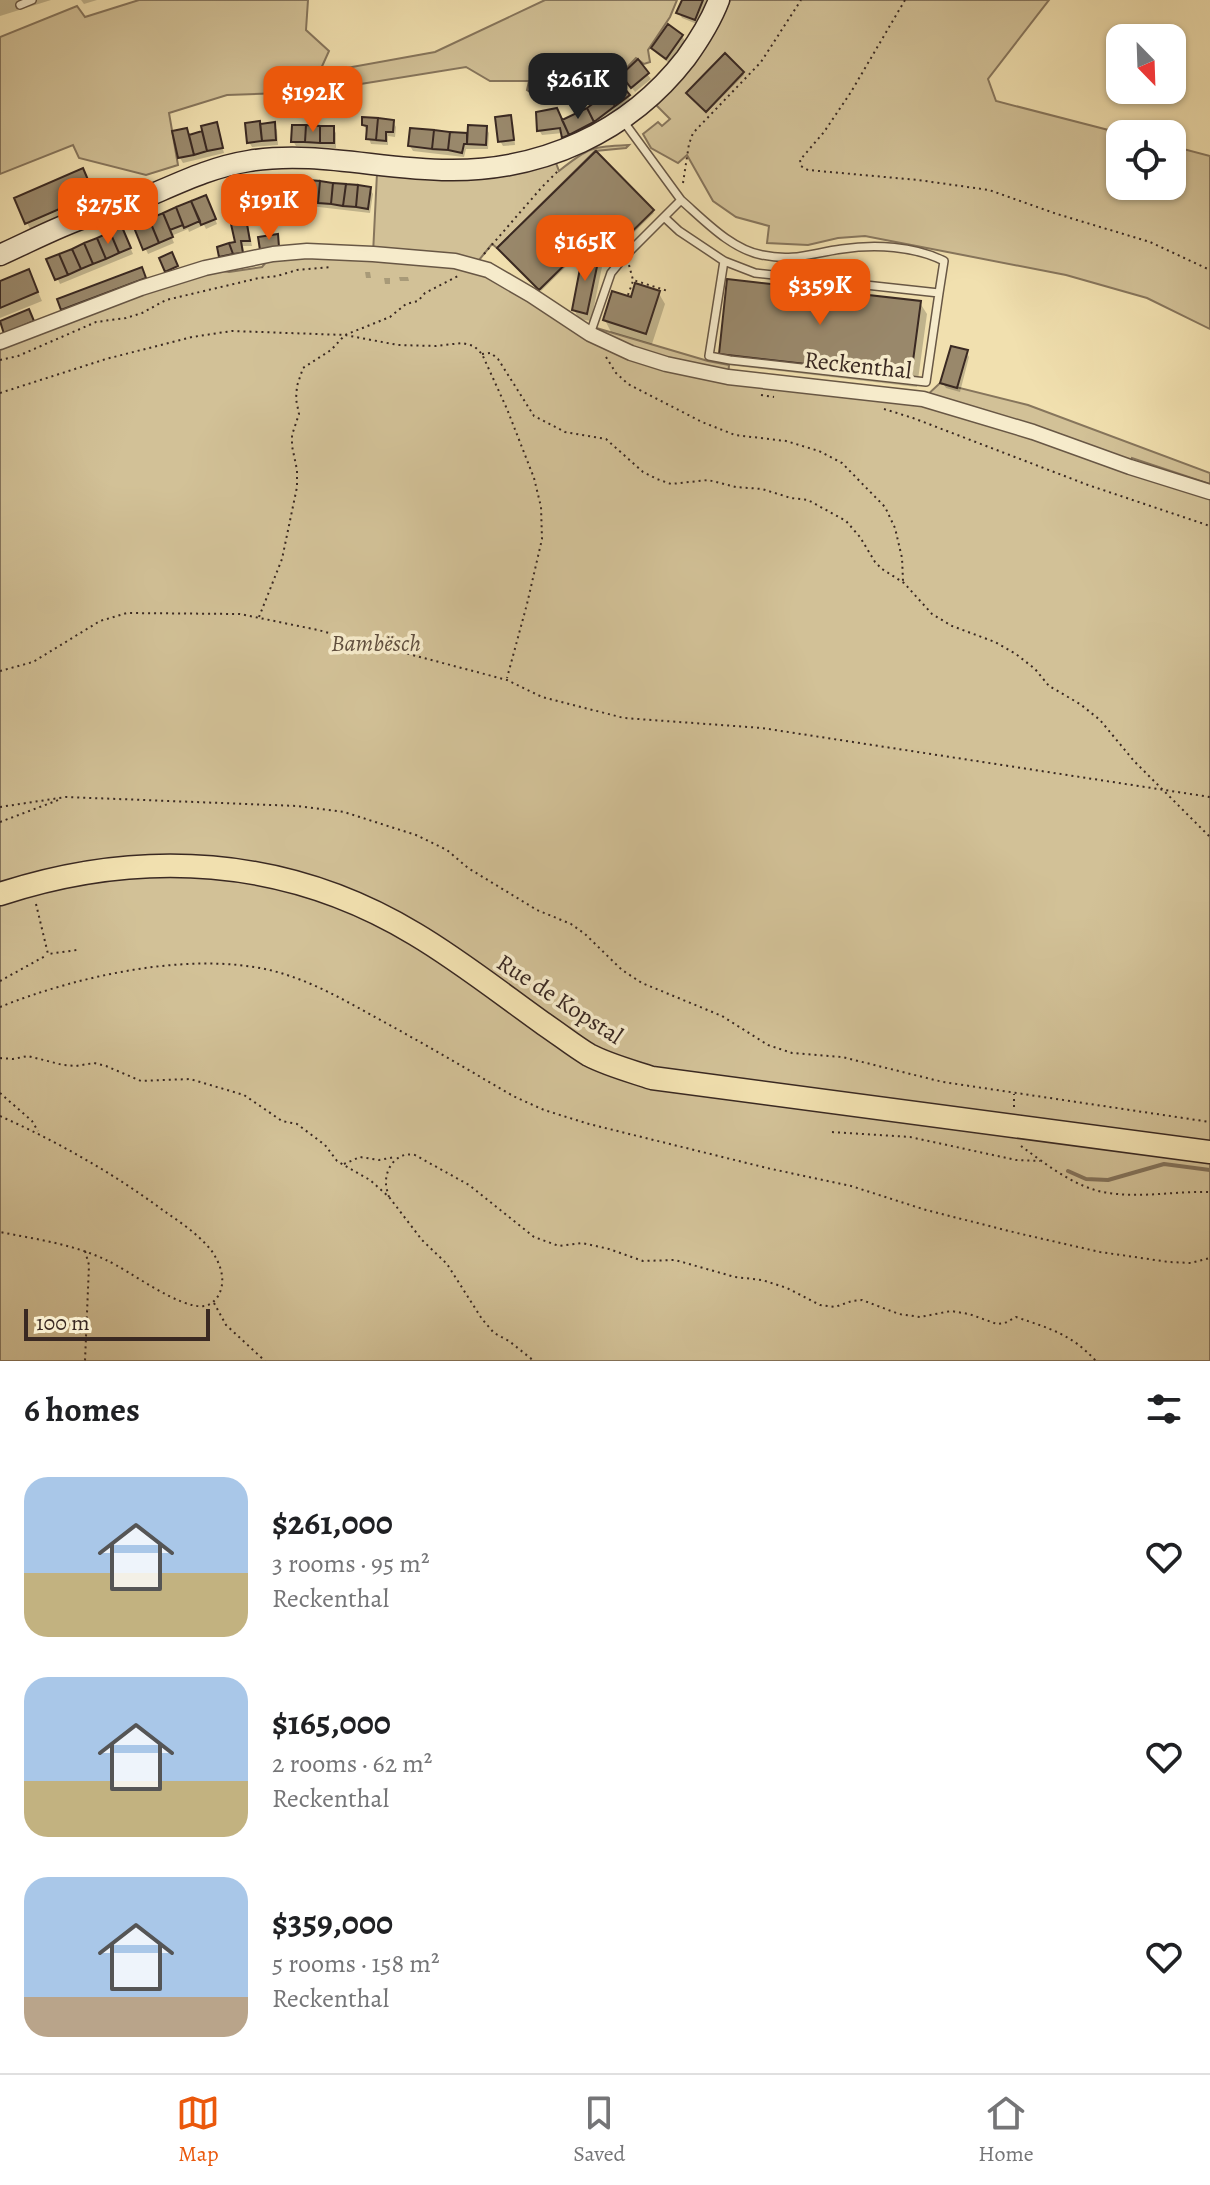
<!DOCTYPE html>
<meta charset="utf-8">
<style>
:root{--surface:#fff;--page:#f2f2f2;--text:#202124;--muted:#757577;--line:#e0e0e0;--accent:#ea580c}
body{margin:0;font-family:Alegreya,serif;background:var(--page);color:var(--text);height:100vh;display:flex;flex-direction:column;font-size:30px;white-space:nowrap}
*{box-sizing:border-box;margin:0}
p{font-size:26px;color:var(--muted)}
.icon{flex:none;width:44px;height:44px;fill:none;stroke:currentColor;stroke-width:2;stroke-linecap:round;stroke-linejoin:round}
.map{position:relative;height:1361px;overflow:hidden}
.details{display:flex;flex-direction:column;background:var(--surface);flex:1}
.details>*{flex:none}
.needle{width:52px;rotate:157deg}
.buttons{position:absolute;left:1106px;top:24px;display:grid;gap:16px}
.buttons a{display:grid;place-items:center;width:80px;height:80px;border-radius:16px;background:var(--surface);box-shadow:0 2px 6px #0004;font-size:40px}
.scale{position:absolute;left:24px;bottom:20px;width:186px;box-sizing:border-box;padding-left:8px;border:4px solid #3a2922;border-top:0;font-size:22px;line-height:28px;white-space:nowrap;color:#3a2922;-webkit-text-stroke:6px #f6ebcb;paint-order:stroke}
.price{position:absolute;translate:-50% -68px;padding:0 18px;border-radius:16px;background:var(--accent);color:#fff;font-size:26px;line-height:52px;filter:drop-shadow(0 2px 4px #0008)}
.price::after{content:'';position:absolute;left:50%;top:48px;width:24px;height:18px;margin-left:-12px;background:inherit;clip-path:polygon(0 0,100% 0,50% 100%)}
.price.selected{background:#222;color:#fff}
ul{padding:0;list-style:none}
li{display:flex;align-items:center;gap:24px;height:200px;padding:0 24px}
li span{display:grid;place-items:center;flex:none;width:224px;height:160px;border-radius:24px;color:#555}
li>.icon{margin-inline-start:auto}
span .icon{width:96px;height:96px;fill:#fffc;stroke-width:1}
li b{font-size:34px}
h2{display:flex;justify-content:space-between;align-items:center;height:96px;padding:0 24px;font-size:34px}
.dock{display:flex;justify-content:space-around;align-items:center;height:112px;border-top:2px solid var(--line);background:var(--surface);font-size:22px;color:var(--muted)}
.dock a{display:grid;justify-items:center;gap:4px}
.dock .selected{color:var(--accent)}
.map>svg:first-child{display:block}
</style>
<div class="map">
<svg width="1210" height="1361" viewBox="0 0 1210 1361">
<rect width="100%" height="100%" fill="#f1e0af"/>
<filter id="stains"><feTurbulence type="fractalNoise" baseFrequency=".0025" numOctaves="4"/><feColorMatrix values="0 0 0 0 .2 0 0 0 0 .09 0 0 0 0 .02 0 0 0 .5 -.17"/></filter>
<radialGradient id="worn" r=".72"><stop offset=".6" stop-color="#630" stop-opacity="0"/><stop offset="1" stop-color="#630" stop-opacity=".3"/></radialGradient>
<path fill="#d2c197" stroke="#86755c" stroke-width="2" d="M 139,0 L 308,0 L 306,30 L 329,51 L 319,73 L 435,52 L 545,0 L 677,0 L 670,17 L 648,50 L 650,62 L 644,64 L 636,58 C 608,87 604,95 563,103 L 558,98 L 541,99 L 527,90 L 529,81 L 490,81 L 466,67 L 311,92 L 227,95 L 169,113 L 178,165 L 146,175 L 79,158 L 73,145 L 0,174 L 0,37 L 77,6 L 85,17 Z
M 730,0 L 1049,0 L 988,79 L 996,101 L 1124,134 L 1120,134 L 1120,186 L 1172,186 L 1172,146 L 1210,156 L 1210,329 L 1147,298 L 1066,275 L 865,236 L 838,238 L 808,245 L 767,243 L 769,226 L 736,217 L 713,201 L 687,155 L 678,163 L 651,148 L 643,134 L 658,122 L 662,126 L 670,119 L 655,104 L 726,9 Z
M 629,145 L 626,148 L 595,151 L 497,248 L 492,244 L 475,265 L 576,326 L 593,327 L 708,361 L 729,365 L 728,377 L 923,399 L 940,383 L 1028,405 L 1210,473 L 1210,484 L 1132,458 L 1130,467 L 1210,492 L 1210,1361 L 0,1361 L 0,342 L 205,268 L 229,272 L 262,267 L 273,254 L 373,254 L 377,173 L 445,180 L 491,178 L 556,163 L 559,171 C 589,147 591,147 629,145 Z"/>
<path fill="#0003" d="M 0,0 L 51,0 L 0,16 Z
M 81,0 L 97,0 L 84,4 Z
M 684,0 L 707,0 L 697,24 L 682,18 L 679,13 Z
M 682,36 L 685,41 L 669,63 L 656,53 L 653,48 Z
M 638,62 L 651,79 L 635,92 L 626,80 Z
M 743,73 L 744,75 L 707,112 L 690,95 Z
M 620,86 L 632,101 L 567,142 L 563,133 L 542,135 L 539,130 L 562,122 L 588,110 Z
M 510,118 L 513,123 L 515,145 L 503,146 L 500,141 Z
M 393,122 L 396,127 L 395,137 L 388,136 L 388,145 L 371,144 L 364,125 Z
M 216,124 L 224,153 L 183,163 L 180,158 L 186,130 L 190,136 L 205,133 Z
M 273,124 L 277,130 L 278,145 L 252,147 L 249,142 Z
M 333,128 L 336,133 L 336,148 L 296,146 L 293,141 Z
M 486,128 L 489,133 L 488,149 L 466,149 L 464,157 L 413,151 L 410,146 L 412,130 L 469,136 Z
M 89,183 L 99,206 L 33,234 L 27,223 Z
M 292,183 L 295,188 L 296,212 L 274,213 L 274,217 L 261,218 L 255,203 Z
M 370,189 L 373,194 L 370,213 L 310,206 L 307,201 Z
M 208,202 L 217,224 L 206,229 L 204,225 L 189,232 L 188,229 L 171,236 L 174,243 L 148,254 L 135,226 Z
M 652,211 L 654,213 L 608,258 L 592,241 L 541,291 L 501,250 Z
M 244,215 L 247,220 L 252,246 L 243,246 L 245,258 L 238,259 L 231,248 L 232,256 L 222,258 L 219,248 L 237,244 L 231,217 Z
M 124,234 L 133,254 L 60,284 L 49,260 Z
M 598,258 L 602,267 L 591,321 L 579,319 L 574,310 Z
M 142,270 L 146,280 L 64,311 L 63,309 Z
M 365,272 L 370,272 L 371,278 L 366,278 Z
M 399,277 L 408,277 L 409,281 L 400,281 Z
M 384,278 L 390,278 L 390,284 L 385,284 Z
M 33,280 L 42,301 L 0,318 L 0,283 Z
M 658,292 L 665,304 L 652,344 L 611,332 L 605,320 L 632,299 Z
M 920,303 L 927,314 L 917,387 L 728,365 L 721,353 Z
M 966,352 L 969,357 L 960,392 L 946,388 L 943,383 Z"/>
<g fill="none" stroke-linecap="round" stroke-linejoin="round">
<path stroke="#83725a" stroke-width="4" d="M 1068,1171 L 1086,1179 L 1108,1180 L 1164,1164 L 1210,1170"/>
</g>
<path fill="#99886b" stroke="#3a2922" stroke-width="2" d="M 682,0 L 703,0 L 695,20 L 676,13 Z
M 668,24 L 683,35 L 666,59 L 651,48 Z
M 725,53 L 744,72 L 706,112 L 686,93 Z
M 638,59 L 649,73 L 631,88 L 621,75 Z
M 620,83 L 630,95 L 615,106 L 606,94 Z
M 606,94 L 615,106 L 594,122 L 587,108 Z
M 557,108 L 569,135 L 562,138 L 560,128 L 537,131 L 536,112 Z
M 587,108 L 594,122 L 569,135 L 562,120 Z
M 511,115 L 514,140 L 498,142 L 495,117 Z
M 362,117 L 378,118 L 376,140 L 366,139 L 367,126 L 362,125 Z
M 378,118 L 394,120 L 393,132 L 386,132 L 386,141 L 376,140 Z
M 260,121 L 262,141 L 247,143 L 245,123 Z
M 217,122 L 223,148 L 207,151 L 201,126 Z
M 275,122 L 276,140 L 262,141 L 260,124 Z
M 292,125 L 306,125 L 305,142 L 291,142 Z
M 306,125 L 320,126 L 320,143 L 305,142 Z
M 468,125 L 487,126 L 486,145 L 467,144 Z
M 320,126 L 334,126 L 334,143 L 320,143 Z
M 187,128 L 194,155 L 178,158 L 172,131 Z
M 410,128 L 434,130 L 432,149 L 408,146 Z
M 434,130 L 450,132 L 448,150 L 432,149 Z
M 202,131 L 207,151 L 194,155 L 189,135 Z
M 450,132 L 467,133 L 467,144 L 464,144 L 462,153 L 448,150 Z
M 596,151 L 654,210 L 606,257 L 590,240 L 539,290 L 497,248 Z
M 83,168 L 94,194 L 25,224 L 14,198 Z
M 308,180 L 320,181 L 318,203 L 305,201 Z
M 293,181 L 294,207 L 276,208 L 275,182 Z
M 320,181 L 333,183 L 331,204 L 318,203 Z
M 275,182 L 276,208 L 272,208 L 272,212 L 256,213 L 256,203 L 253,204 L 252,183 Z
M 333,183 L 346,184 L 343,206 L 331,204 Z
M 346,184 L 358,185 L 356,207 L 343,206 Z
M 358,185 L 371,187 L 368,209 L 356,207 Z
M 206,195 L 216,219 L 201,225 L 191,201 Z
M 191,201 L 200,221 L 184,228 L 176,207 Z
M 176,207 L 183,225 L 170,230 L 163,213 Z
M 163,213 L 173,237 L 159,243 L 149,219 Z
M 245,213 L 250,241 L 241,241 L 243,253 L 233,254 L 229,243 L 235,242 L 229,215 Z
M 149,219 L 159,243 L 143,250 L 133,225 Z
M 122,227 L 131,248 L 119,253 L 110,232 Z
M 110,232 L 119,253 L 106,259 L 97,238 Z
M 278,234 L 279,247 L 260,250 L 258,237 Z
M 97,238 L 106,259 L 93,264 L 84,243 Z
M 84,243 L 93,264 L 81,269 L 72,249 Z
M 229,243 L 233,254 L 219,257 L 217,247 Z
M 72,249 L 81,269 L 68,275 L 59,254 Z
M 172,252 L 178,266 L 165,272 L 159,258 Z
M 583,253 L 599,257 L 587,314 L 572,310 Z
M 59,254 L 68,275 L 55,280 L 46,259 Z
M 142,267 L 146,278 L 61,310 L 57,299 Z
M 29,269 L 38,292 L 0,308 L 0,281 Z
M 727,279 L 921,301 L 911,376 L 719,354 Z
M 635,283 L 660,291 L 646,334 L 603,320 L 612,291 L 631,297 Z
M 29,309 L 34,321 L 4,334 L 0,321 Z
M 951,346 L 968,350 L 957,388 L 940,383 Z"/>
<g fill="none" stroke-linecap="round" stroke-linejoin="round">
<g stroke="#685745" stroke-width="10">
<path id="lane" d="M 20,5 L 32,0
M 664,217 L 679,231 L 724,261 L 755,273 L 939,293 L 944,261 C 914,246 875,244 842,249 C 812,253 794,262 762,255 C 731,249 705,221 681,200
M 724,261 L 709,356 L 730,360 L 926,382 L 939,293
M 590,334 L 611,273 L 625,256 L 681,200 L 624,122"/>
</g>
<g stroke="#685745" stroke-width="17">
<path id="street" d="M 0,342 L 141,288 L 205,268 L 273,254 L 307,251 L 373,254 L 455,261 L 488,270 L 531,295 L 590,334 L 631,353 L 666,364 L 728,377 L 923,399 L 1033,432 L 1130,467 L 1210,492"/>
</g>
<g stroke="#3a2922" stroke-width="23">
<path id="secondary" d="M 0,255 C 29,242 59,226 89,216 C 100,212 113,210 124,206 C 166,190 204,168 249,161 C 315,150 382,170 449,170 C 542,171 629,132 686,58 C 699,40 711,21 719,0"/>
</g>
<g stroke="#3a2922" stroke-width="25">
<path id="primary" d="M 0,894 C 141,848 286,856 415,934 C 459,960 502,994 544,1024 C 559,1034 574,1046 589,1055 C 608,1065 631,1071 652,1078 L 1210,1152"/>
</g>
<path stroke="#3a2922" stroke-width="2" stroke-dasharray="2 4" stroke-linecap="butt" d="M 905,0 L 851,92 L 824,132 L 800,160 L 801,166 L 808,170 L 918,180 L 989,190 L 1057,214 L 1150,242 L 1210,270
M 683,183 L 689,144 L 693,133 L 761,62 L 801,0
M 484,254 L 542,187 L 559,170
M 629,265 L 633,280 L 668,291
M 628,295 L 633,281
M 482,354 L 491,353 L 498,359 L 534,416 L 565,432 L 606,439 L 643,472 L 657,479 L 671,484 L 708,480 L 736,487 L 762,489 L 791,498 L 808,500 L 846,521 L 860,537 L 875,562 L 882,569 L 904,583 L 932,614 L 952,626 L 995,642 L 1016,654 L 1035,669 L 1049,686 L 1080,704 L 1100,720 L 1134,761 L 1210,837
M 606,357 L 616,373 L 628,384 L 702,422 L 735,435 L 786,441 L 819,451 L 842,463 L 885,507 L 895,528 L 902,558 L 903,581
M 0,360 L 18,356 L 96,322 L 126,318 L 142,313 L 166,300 L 259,278 L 277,276 L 297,270 L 331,267
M 0,393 L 106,359 L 192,337 L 232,331 L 345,335 L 398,345 L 436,346 L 462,343 L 474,346 L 482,354 L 507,409 L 534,478 L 541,507 L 542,539 L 527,604 L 507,678
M 761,395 L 774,397
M 884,409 L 913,418 L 1088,485 L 1210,526
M 259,617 L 282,559 L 297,487 L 297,470 L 292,446 L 292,435 L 299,414 L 296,399 L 297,386 L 303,368 L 331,350 L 345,335 L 390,317 L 406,304 L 418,301 L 425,293 L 458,276
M 0,671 L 33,662 L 100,621 L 127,613 L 240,614 L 318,630 L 507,680 L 542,697 L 624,718 L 762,728 L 1210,797
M 0,807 L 66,797 L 298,806 L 344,812 L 416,835 L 447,850 L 468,868 L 537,910 L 571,924 L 585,934 L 622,970 L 642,983 L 722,1016 L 768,1045 L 792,1053 L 842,1057 L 943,1082 L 1210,1122
M 0,822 L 61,799
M 36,904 L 48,954 L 77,950
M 0,981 L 47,955
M 0,1007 C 79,975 204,947 287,975 C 318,985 346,1001 375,1017 C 421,1042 467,1069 513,1096 L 544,1110 L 589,1124 L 767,1168 L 851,1186 L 926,1210 L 1017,1233 L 1100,1252 L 1169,1262 L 1191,1263 L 1210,1258
M 0,1058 L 13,1059 L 28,1056 L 63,1065 L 76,1066 L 94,1063 L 106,1066 L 141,1081 L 190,1079 L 244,1095 L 282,1121 L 297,1124 L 325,1145 L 337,1161 L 370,1180 L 389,1197 L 422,1240 L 447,1264 L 482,1319 L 494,1333 L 509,1341 L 534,1361
M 0,1093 L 32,1121 L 38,1131
M 1014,1107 L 1014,1094
M 0,1116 C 58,1142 113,1173 164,1211 C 180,1222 198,1234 211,1250 C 219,1261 225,1276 221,1289 C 219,1297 213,1304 205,1306 C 180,1310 129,1270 106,1260 C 73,1244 35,1239 0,1232
M 832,1132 L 910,1137 L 1016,1160 L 1040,1161
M 1021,1146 C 1047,1165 1077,1189 1109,1193 C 1142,1198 1177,1191 1210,1192
M 344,1164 L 360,1157 L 379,1160 L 395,1157
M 389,1197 C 388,1193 386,1188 386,1184 C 385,1167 398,1151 415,1155 L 469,1185 L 534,1237 L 559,1246 L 582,1243 L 609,1249 L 643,1261 L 675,1260 L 735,1277 L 762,1280 L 787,1288 L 820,1305 L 835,1307 L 852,1301 L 862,1300 L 899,1314 L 920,1317 L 951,1311 L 969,1314 L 997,1324 L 1005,1323 L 1016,1317 C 1051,1329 1071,1334 1096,1361
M 85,1251 L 89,1265 L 85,1361
M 214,1303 L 226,1325 L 265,1361"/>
<use href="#lane" stroke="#f6ebcb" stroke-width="7"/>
<use href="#street" stroke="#f6ebcb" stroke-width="14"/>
<use href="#secondary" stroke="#f6ebcb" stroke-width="20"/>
<use href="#primary" stroke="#f1e0af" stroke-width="22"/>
</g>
<g text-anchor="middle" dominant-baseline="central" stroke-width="7" stroke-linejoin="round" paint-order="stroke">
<g font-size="24" fill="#3a2922" stroke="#f6ebcb">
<text transform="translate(858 365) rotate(6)">Reckenthal</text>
<text transform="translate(560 999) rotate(33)">Rue de Kopstal</text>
</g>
<g font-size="24" font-style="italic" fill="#604f3f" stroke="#f6ebcb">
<text x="376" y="643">Bambësch</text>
</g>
</g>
<rect width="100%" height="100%" filter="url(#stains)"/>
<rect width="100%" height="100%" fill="url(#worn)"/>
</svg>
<div class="buttons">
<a><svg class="needle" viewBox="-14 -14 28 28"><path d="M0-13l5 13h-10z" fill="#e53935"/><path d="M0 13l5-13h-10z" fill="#757577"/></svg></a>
<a><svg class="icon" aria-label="locate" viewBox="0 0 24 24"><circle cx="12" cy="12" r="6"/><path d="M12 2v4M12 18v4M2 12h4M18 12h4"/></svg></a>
</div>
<div class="scale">100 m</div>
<b class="price selected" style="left:578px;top:121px">$261K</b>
<b class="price" style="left:313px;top:134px">$192K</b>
<b class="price" style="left:269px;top:242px">$191K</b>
<b class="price" style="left:108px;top:246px">$275K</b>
<b class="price" style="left:585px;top:283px">$165K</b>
<b class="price" style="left:820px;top:327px">$359K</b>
</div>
<section class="details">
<h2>6 homes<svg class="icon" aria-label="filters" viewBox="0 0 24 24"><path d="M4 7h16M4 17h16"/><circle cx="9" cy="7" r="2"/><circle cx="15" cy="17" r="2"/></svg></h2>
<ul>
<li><span style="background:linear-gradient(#a9c7e8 60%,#c2b280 0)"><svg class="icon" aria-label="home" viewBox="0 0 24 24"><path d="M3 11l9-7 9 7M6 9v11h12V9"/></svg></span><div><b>$261,000</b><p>3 rooms · 95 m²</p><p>Reckenthal</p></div><svg class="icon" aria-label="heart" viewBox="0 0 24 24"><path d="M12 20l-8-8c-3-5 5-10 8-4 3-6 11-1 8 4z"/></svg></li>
<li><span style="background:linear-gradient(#a9c7e8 65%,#c2b280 0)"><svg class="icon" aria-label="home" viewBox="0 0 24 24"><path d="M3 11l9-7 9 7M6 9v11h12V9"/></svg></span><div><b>$165,000</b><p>2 rooms · 62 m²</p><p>Reckenthal</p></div><svg class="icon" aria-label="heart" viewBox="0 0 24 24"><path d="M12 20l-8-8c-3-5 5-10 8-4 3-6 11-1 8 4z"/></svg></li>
<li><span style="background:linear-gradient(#a9c7e8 75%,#b9a48a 0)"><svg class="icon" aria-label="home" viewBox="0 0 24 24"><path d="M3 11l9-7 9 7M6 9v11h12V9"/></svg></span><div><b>$359,000</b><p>5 rooms · 158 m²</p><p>Reckenthal</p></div><svg class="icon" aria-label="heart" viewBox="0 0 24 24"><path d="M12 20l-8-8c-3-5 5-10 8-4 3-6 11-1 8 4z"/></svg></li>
</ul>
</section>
<nav class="dock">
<a class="selected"><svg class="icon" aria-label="map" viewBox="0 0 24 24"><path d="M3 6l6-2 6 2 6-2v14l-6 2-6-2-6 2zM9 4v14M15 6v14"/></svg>Map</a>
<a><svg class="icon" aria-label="saved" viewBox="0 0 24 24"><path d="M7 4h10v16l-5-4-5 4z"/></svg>Saved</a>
<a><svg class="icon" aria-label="home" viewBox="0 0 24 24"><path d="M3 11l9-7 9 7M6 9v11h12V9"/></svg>Home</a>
</nav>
